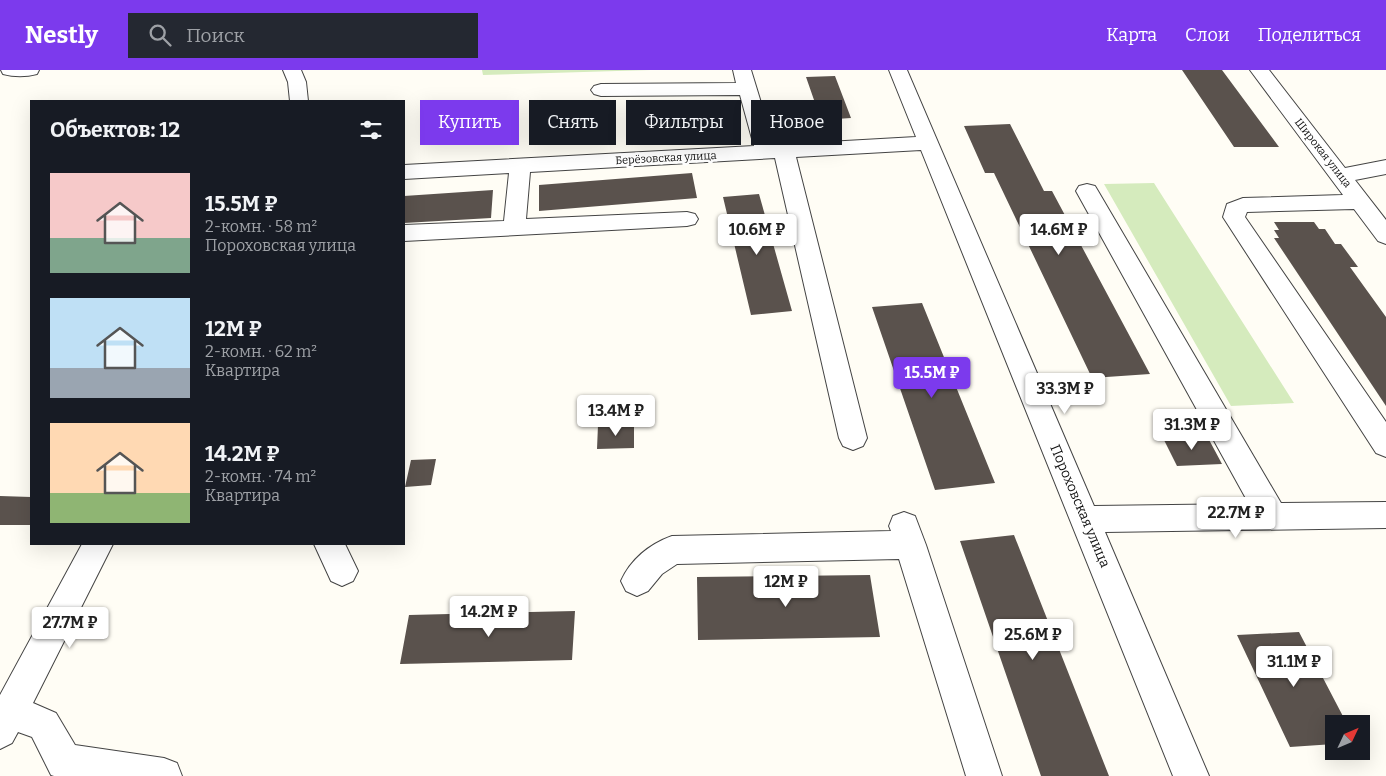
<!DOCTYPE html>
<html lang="ru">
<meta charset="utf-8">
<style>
:root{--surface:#171b24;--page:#242831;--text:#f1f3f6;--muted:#9ea1a6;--accent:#7c3aed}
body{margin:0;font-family:Bitter,serif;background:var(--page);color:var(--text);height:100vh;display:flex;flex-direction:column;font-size:19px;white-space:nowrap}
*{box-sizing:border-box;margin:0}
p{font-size:16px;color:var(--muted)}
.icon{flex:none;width:28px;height:28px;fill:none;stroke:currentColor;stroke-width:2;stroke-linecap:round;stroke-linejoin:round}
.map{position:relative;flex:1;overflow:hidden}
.panel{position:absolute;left:30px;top:30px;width:375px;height:445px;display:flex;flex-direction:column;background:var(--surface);border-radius:0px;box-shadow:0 5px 20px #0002}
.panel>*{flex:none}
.hud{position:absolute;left:420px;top:30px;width:475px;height:45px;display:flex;gap:10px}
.needle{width:32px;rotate:46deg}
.buttons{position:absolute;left:1325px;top:645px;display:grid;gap:10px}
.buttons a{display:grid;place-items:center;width:45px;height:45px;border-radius:0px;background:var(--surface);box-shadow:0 5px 20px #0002;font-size:25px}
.price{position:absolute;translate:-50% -42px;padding:0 11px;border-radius:5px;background:#fff;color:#222;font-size:16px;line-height:32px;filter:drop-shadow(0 1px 2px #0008)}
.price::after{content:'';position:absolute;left:50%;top:30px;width:15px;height:11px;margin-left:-8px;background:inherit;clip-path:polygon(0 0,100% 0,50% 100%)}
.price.active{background:var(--accent);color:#fff}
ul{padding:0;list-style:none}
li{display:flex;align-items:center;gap:15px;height:125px;padding:0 20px}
li span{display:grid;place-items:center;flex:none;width:140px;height:100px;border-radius:0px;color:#555}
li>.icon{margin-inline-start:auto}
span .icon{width:60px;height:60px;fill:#fffc;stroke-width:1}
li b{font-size:21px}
h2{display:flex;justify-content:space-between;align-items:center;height:60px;padding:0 20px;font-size:21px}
.chip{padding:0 18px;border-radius:0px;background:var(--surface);box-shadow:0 5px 20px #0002;font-size:18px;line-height:45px}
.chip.active{background:var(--accent);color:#fff}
header{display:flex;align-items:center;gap:30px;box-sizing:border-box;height:70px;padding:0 25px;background:var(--accent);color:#fff}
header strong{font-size:24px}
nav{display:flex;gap:28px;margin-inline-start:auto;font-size:18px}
.search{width:350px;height:45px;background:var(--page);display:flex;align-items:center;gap:12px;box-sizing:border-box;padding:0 18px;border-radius:0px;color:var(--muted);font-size:19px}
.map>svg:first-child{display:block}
</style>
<header>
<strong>Nestly</strong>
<div class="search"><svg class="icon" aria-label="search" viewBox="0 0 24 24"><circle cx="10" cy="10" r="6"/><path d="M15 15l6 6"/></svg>Поиск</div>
<nav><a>Карта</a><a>Слои</a><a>Поделиться</a></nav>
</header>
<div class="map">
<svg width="1386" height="706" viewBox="0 0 1386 706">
<rect width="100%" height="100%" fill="#fffdf5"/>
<path fill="#d5ebbd" d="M 482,0 L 651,0 L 483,5 Z
M 1154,113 L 1294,333 L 1231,336 L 1104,114 Z"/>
<path fill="#5a524d" d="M 1182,0 L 1222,0 L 1279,77 L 1234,77 Z
M 835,6 L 851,48 L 821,50 L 806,7 Z
M 1010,54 L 1044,121 L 1052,121 L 1150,304 L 1092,308 L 994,103 L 985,103 L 964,56 Z
M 692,103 L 697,128 L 539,141 L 539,115 Z
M 493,120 L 491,148 L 404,153 L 404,126 Z
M 759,124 L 792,241 L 751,245 L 723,127 Z
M 1274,152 L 1314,152 L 1319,159 L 1325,159 L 1335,174 L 1341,174 L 1358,197 L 1350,197 L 1386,247 L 1386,336 L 1274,168 L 1279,168 L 1274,160 L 1279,160 Z
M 922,233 L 995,413 L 935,420 L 872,237 Z
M 634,354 L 634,378 L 597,379 L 598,355 Z
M 1207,366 L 1222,394 L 1177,396 L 1163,368 Z
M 436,389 L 431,415 L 405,417 L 411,390 Z
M 0,426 L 31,427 L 31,455 L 0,455 Z
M 1014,465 L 1109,706 L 1041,706 L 960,471 Z
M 870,505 L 880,567 L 698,570 L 697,507 Z
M 575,541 L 572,590 L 400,594 L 409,545 Z
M 1299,562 L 1347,654 L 1334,654 L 1334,674 L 1290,677 L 1237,565 Z"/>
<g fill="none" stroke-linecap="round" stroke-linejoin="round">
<g stroke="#444" stroke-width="2">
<path id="minor" d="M 1,0 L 39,0 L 37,4 C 26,7 14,7 3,4 Z
M 283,0 L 301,0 L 306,12 L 308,31 L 290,31 L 288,12 Z
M 733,0 L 751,0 L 774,75 L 916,67 L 889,0 L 907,0 L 1094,436 L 1249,434 L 1076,121 L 1079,116 L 1087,114 L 1095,116 L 1098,121 L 1281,433 L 1386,432 L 1386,458 L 1105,462 L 1209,706 L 1173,706 L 921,80 L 796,87 L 867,368 L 863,376 L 853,380 L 843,376 L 839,368 L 775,88 L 530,102 L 526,149 L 687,142 L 695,144 L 698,149 L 695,154 L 687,156 L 404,171 L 404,155 L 504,151 L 509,103 L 404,109 L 404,95 L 754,76 L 740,25 L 601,26 L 594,24 L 591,20 L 594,16 L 601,14 L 736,13 Z
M 1250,0 L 1269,0 L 1345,98 L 1386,90 L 1386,104 L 1355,110 L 1386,150 L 1386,174 L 1378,171 L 1354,139 L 1247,142 L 1245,147 L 1386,352 L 1386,387 L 1376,383 L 1223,147 L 1227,134 L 1243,128 L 1343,125 Z
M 904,442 L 915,446 L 926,475 L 1002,706 L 966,706 L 899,489 L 677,494 L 662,504 L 648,521 L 637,526 L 626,521 L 621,511 C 631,489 650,474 672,466 L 891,461 L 889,456 L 893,446 Z
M 82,474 L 113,474 L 33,633 L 56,643 L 75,675 L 164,688 L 177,693 L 182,706 L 54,706 L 51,705 L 32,667 L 18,662 L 12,673 L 0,679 L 0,625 Z
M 314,474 L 345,474 L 358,501 L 353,511 L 342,516 L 331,511 Z"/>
</g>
<use href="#minor" fill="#fff" fill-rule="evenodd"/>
</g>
<g text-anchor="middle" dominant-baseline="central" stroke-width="5" stroke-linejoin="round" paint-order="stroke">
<g font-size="11" fill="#111" stroke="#fff">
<text transform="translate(1323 83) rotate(52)">Широкая улица</text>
<text transform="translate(666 88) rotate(-3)">Берёзовская улица</text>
</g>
<g font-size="14" fill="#111" stroke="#fff">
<text transform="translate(1080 436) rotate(67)">Пороховская улица</text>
</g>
</g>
</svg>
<div class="buttons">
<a><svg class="needle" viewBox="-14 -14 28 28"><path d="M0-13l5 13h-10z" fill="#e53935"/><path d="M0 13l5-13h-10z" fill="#9ea1a6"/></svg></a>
</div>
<b class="price" style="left:757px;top:186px">10.6M ₽</b>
<b class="price" style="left:1059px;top:186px">14.6M ₽</b>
<b class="price active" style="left:932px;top:329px">15.5M ₽</b>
<b class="price" style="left:1065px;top:345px">33.3M ₽</b>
<b class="price" style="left:616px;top:367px">13.4M ₽</b>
<b class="price" style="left:1192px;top:381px">31.3M ₽</b>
<b class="price" style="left:1236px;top:469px">22.7M ₽</b>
<b class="price" style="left:786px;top:538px">12M ₽</b>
<b class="price" style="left:489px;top:568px">14.2M ₽</b>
<b class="price" style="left:70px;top:579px">27.7M ₽</b>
<b class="price" style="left:1033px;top:591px">25.6M ₽</b>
<b class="price" style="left:1294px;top:618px">31.1M ₽</b>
<div class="hud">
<a class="chip active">Купить</a>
<a class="chip">Снять</a>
<a class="chip">Фильтры</a>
<a class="chip">Новое</a>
</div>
<section class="panel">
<h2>Объектов: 12<svg class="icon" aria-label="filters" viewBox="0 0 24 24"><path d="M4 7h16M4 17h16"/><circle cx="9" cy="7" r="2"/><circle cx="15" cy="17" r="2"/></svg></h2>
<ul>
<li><span style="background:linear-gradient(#f6c9c9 65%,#7fa58c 0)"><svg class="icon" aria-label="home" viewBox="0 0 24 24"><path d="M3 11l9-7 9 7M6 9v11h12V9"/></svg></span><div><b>15.5M ₽</b><p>2-комн. · 58 m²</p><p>Пороховская улица</p></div></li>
<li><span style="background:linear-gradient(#bfe0f5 70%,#9aa5b1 0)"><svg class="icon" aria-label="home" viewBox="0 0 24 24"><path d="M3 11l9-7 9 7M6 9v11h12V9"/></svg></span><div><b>12M ₽</b><p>2-комн. · 62 m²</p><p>Квартира</p></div></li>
<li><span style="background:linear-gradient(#ffd9b3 70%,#8fb573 0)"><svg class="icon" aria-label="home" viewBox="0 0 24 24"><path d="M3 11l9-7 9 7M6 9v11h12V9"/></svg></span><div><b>14.2M ₽</b><p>2-комн. · 74 m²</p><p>Квартира</p></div></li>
</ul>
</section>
</div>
